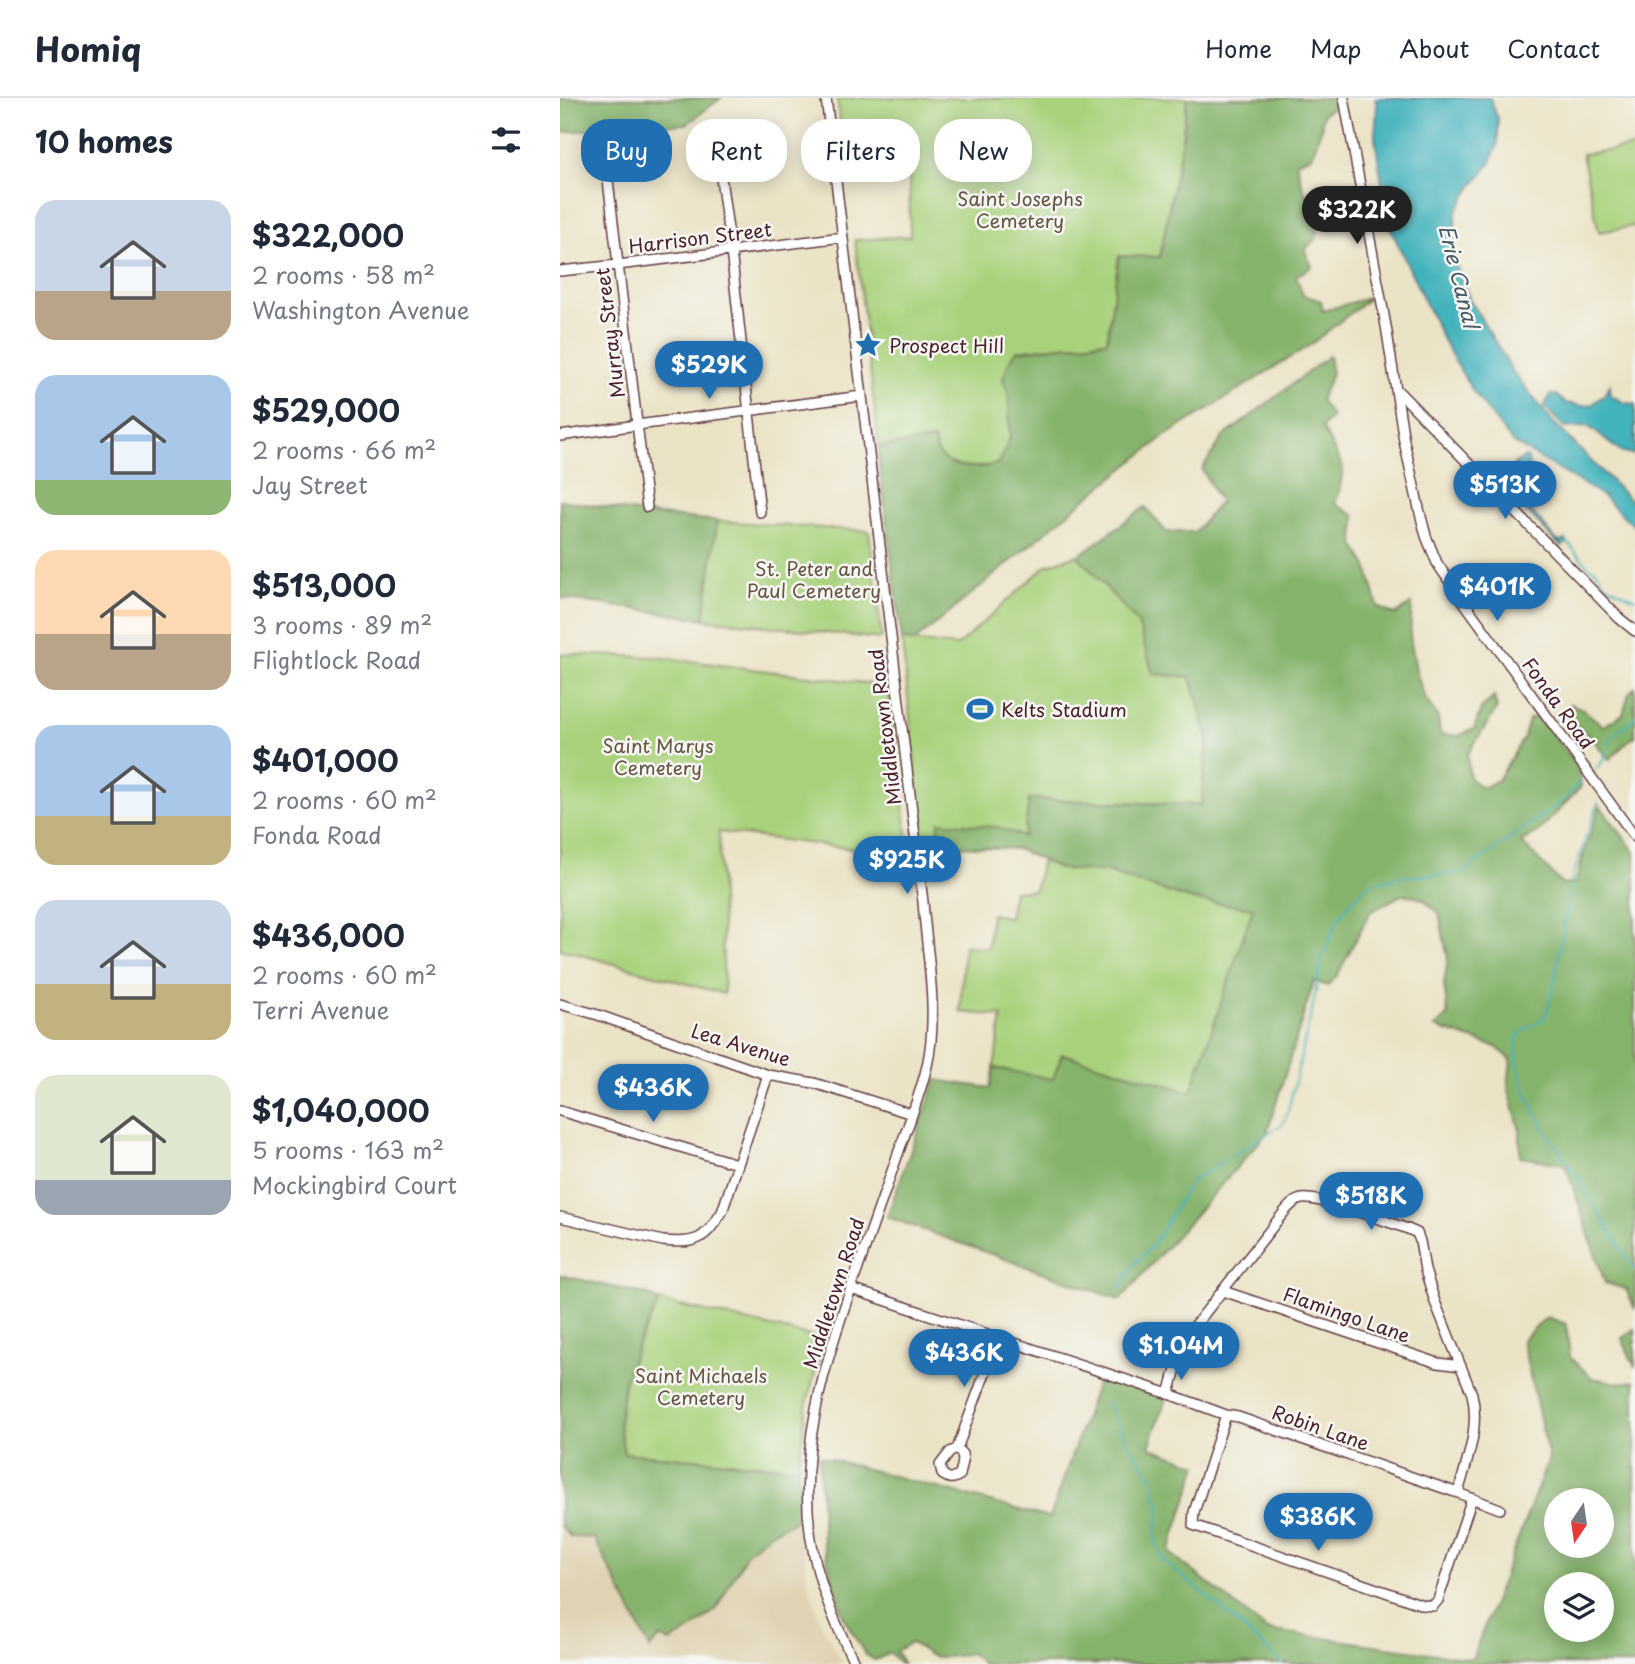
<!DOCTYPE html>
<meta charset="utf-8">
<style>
:root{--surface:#fff;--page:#f2f2f3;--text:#1f2937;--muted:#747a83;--line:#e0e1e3;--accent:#1f6fb2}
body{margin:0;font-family:"Playpen Sans",sans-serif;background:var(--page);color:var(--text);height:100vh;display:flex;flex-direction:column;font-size:26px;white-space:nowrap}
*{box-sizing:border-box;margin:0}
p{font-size:23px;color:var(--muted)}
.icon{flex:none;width:38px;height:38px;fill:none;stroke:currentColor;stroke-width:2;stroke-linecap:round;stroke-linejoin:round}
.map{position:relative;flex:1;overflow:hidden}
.details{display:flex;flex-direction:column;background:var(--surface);width:560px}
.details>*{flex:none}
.top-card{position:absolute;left:21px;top:21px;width:665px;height:63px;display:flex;gap:14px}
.needle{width:46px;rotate:193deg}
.controls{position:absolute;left:984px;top:1390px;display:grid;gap:14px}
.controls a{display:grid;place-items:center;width:70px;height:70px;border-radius:50%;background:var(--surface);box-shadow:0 4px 18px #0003;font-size:35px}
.price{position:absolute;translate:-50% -60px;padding:0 16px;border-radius:24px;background:var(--accent);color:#fff;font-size:23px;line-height:46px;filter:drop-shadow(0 2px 4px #0008)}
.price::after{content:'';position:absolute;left:50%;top:42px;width:21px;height:16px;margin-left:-10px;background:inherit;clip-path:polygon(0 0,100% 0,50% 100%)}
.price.selected{background:#222;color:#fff}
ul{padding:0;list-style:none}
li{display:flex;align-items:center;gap:21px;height:175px;padding:0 35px}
li span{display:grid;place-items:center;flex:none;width:196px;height:140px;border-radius:21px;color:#555}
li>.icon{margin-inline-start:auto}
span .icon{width:84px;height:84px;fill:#fffc;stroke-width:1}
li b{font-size:30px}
h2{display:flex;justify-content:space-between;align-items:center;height:84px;padding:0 35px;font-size:30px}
.tag{padding:0 24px;border-radius:28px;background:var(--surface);box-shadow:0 4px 18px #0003;font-size:24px;line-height:63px}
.tag.selected{background:var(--accent);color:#fff}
header{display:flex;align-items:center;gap:42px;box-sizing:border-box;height:98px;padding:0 35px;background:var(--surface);border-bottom:2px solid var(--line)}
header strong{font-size:33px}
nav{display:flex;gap:38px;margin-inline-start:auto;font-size:24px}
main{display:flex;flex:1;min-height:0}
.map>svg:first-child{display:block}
</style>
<header>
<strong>Homiq</strong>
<nav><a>Home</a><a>Map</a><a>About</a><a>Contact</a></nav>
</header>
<main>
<section class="details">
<h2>10 homes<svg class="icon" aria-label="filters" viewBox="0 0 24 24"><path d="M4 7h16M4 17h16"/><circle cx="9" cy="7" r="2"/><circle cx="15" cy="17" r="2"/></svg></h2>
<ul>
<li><span style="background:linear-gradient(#c9d6e8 65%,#b9a48a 0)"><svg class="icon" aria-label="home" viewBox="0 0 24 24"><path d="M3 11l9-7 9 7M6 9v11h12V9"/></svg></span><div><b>$322,000</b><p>2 rooms · 58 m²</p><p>Washington Avenue</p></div></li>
<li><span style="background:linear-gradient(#a9c7e8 75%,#8fb573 0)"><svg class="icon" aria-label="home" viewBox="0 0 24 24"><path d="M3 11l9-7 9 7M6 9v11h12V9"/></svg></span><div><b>$529,000</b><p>2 rooms · 66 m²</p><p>Jay Street</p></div></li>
<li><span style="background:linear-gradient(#ffd9b3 60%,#b9a48a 0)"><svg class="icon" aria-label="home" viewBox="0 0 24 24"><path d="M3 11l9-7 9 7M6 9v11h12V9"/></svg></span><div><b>$513,000</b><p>3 rooms · 89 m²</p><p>Flightlock Road</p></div></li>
<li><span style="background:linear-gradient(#a9c7e8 65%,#c2b280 0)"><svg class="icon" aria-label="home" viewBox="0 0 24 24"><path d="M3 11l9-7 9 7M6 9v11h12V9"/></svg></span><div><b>$401,000</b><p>2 rooms · 60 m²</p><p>Fonda Road</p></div></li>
<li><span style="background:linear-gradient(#c9d6e8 60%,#c2b280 0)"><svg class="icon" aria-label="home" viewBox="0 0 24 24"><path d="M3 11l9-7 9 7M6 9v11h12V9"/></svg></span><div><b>$436,000</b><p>2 rooms · 60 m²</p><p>Terri Avenue</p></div></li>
<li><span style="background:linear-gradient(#dfe7d0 75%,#9aa5b1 0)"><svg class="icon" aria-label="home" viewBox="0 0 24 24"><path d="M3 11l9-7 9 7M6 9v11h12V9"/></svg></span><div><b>$1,040,000</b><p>5 rooms · 163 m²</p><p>Mockingbird Court</p></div></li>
</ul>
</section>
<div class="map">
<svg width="1075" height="1566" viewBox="0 0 1075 1566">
<rect width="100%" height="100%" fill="#f6f6f2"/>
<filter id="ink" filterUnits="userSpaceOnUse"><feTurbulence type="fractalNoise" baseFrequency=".0143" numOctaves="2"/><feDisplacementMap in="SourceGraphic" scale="14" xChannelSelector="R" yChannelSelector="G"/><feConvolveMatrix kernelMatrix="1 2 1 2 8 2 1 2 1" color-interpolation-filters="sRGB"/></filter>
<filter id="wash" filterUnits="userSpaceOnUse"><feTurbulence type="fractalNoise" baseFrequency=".00686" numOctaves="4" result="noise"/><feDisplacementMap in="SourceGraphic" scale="28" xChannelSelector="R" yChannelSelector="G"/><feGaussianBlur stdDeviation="1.57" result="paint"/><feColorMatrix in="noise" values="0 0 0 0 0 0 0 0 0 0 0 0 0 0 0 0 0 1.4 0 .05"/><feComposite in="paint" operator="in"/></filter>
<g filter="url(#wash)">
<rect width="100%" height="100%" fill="#ebe3c6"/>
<path fill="#e0d3b4" d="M 241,1420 L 246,1478 L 261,1526 L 283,1566 L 0,1566 L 0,1428 L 11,1439 L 34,1440 L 101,1538 L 110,1544 L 132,1531 L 156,1511 L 188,1453 L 212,1434 Z"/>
<path fill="#a9d17c" stroke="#7a7854" stroke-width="2" d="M 277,0 L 627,0 L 622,43 L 600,159 L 559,158 L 547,243 L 457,253 L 443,281 L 449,297 L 450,340 L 439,365 C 421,371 388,373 377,353 C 375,350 375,346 374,342 L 319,349 L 295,142 L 350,138 L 349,64 L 286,65 Z
M 1075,49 L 1075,128 L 1039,134 L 1022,56 Z
M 157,423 L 309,433 L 322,541 L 144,521 Z
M 517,457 L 550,489 L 578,525 L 593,576 L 631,579 L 648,641 L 641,707 L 470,701 L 464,739 L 383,732 L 362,736 L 342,542 L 397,548 L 487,467 Z
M 0,556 L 96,559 L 328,588 L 350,758 L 159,734 L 164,896 L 0,851 Z
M 482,762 L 501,771 L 546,774 L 633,802 L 694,810 L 631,994 L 502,956 L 494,982 L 434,970 L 442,918 L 400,914 L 404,847 L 428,850 L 431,816 L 449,819 L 454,793 L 475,792 Z
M 99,1203 L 264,1241 L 247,1305 L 238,1370 L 63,1355 L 59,1326 L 64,1284 L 77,1248 Z"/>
<path fill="#86b36c" stroke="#68694c" stroke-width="2" fill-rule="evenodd" d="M 0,0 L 161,0 L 127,26 L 0,34 Z
M 627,0 L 778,0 L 779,5 L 763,16 L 761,32 L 752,58 L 736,64 L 744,93 L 763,111 L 756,140 L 745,152 L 752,169 L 736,178 L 743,197 L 761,203 L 763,213 L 811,199 L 750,247 L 605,338 L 524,402 L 355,543 L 342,542 L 319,364 L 319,349 L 375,342 C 375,346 375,350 377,353 C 388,373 421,371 439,365 L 450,340 L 449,297 L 443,281 L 449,264 L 457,253 L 547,243 L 559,158 L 600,159 L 622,43 Z
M 769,258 L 772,276 L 760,302 L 772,319 L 762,329 L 783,369 L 780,390 L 775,406 L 795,418 L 794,446 L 807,468 L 818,509 L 835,517 L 852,505 L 850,538 L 856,573 L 864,598 L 878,620 L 880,636 L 898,638 L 914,631 L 921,611 L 934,599 L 937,610 L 907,657 L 910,681 L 923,690 L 938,682 L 964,639 L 969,621 L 978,618 L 1019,669 L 1021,689 L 979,733 L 961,744 L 1003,787 L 1016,784 L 1023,757 L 1040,708 L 1075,754 L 1075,1211 L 1066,1191 L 1045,1185 L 1009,1077 L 1004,1066 L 960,1059 L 960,1032 L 948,989 L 951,961 L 936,949 L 875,929 L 888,917 L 884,885 L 888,861 L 879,815 L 863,801 L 843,796 L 810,814 L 778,876 L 768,888 L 754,883 L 707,1035 L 560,1202 L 327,1119 L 376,982 L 430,990 L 434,970 L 493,981 L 502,956 L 631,994 L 693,810 L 633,802 L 547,774 L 501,771 L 457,751 L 378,747 L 379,724 L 437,729 L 464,739 L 469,701 L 641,707 L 648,641 L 631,579 L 593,576 L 578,525 L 518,458 L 585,409 L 606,434 L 635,434 L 660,404 L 642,371 L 663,339 Z
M 0,402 L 89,416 L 157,423 L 144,521 L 0,500 Z
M 1075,589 L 1075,639 L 1068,643 L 1049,662 L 1030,638 L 1008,622 L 1010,606 L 1023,611 L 1043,628 L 1063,616 L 1069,595 Z
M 0,1177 L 88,1197 L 99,1203 L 77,1248 L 64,1284 L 59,1326 L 64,1355 L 238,1370 L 241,1420 L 212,1434 L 188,1453 L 156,1511 L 132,1531 L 110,1544 L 101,1539 L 90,1550 L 34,1440 L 11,1439 L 0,1428 Z
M 987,1219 L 1006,1226 L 1010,1259 L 1032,1280 L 1058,1285 L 1075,1283 L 1075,1566 L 420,1566 L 420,1563 L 410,1555 C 400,1558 380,1561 370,1557 C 362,1553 360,1548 350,1545 L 336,1553 L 344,1566 L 340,1566 L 330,1555 L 315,1562 L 305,1556 L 284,1520 L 272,1479 L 263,1446 L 259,1358 L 490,1420 L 539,1279 L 606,1301 L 589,1349 L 638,1367 L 609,1454 L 707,1532 L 912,1561 L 989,1360 L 962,1242 ZM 996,1402 L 1041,1402 L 1041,1447 L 996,1447 ZM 996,1486 L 1041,1486 L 1041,1531 L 996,1531 Z
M 1075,1231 L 1075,1269 L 1062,1240 Z"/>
<path fill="#42b2bc" stroke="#466874" stroke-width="2" d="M 815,0 L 930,0 L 938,22 L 938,45 L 930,66 L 913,87 L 896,114 L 893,161 L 909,200 L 953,274 L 991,322 L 1075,407 L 1075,429 L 1043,398 L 952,344 L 912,292 L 883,242 L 828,125 L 815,40 L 817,7 Z
M 1050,287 L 1050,297 L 1065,305 L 1075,306 L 1075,357 L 1060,353 L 1028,328 L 1005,330 L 984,308 L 991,297 L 996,297 L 1006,305 L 1022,308 L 1033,306 L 1044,297 Z
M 965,359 L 968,360 L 969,371 C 964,378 957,382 953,388 L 957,396 L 998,444 L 1005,442 L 1007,444 L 1001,449 L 944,390 C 954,383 951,377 954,366 Z"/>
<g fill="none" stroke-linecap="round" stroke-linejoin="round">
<path stroke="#42b2bc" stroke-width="2" d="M 1007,444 L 1029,469 L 1036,472 L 1045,486 L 1075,501
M 1036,670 C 1048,663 1044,648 1052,638 C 1058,631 1068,628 1075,619
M 1038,705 L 1013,777 L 992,897 L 985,920 L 967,930 L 957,939 C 953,974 972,1011 990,1040 C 997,1051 1005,1060 1012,1071 C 1033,1105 1053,1139 1075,1172
M 560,1191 L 572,1168 L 593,1147 L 631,1083 L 723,1026 L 728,1013 L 752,912 L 762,858 L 781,816 L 807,787 L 836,779 L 901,775 L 1006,700 L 1022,680
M 547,1304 L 568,1346 L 591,1377 L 600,1410 L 595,1439 L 603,1463 L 654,1504 L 723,1566"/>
</g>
</g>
<g filter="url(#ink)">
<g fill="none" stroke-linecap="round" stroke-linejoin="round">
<g stroke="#623c42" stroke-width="12">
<path id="minor" d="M 266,0 L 363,804 C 367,857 379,915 367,968 C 360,997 349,1025 339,1053 C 325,1093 311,1133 297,1173 C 265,1264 233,1361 254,1457 C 262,1496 278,1531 295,1566
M 784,0 L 826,228 L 844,343 L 860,415 L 866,438 L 877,465 L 895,492 L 1075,739
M 157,51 L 171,153 L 200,414
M 45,57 L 87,409
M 0,173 L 58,167 L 283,139
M 838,293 L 1059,520 L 1075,533
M 0,338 L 77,327 L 302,298
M 0,906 L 38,917 L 208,977 L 254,985 L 352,1016
M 0,1013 L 177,1066
M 0,1119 L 103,1143 C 137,1146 144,1142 162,1114 L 208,977
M 291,1191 L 609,1296 L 666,1317 L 678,1319 L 898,1395 L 940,1411
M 663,1193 L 878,1265 L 901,1268
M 609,1296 L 622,1249 L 634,1229 L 721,1118 C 726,1112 733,1102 742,1101 C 758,1098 828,1124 848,1131 L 857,1135 L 860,1143 L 865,1172 L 875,1204 L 912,1296 C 920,1330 907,1362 898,1395
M 666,1317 L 634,1414 L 633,1427 L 863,1507 L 873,1508 L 878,1502 L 912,1400
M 397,1351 L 438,1240
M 397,1351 L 402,1356 L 403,1363 L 400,1377 C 392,1382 389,1381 382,1376 L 380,1367 L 390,1354 Z"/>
</g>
<use href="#minor" stroke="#fff" stroke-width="9"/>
</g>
</g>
<defs>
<g id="sight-bare" transform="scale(2.1)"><path d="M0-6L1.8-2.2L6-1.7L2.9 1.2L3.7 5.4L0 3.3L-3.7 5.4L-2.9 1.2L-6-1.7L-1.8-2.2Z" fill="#1f6fb2" stroke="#f6f6f2" stroke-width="2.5" paint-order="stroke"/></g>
<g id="stadium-bare" transform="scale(2.1)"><path d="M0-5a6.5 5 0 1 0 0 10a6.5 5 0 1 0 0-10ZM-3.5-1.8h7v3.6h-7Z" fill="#1f6fb2" stroke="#f6f6f2" stroke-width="2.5" paint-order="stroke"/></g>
</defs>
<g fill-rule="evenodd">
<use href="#sight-bare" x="308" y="247"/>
<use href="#stadium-bare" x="420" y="611"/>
</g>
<g text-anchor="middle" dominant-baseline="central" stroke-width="5" stroke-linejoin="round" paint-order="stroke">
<g font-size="19" fill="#665443" stroke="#f6f6f2">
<text x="460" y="100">Saint Josephs<tspan x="460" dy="22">Cemetery</tspan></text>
<text x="254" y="470">St. Peter and<tspan x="254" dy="22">Paul Cemetery</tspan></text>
<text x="98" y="647">Saint Marys<tspan x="98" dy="22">Cemetery</tspan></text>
<text x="141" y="1277">Saint Michaels<tspan x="141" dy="22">Cemetery</tspan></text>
</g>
<g font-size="19" fill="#4a1f2b" stroke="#f6f6f2">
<text transform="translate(140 139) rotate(-7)">Harrison Street</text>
<text transform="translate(49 235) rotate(-97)">Murray Street</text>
<text transform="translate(999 605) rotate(54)">Fonda Road</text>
<text transform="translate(324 629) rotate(-97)">Middletown Road</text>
<text transform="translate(181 946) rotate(17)">Lea Avenue</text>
<text transform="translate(273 1195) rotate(-72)">Middletown Road</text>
<text transform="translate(787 1216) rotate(19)">Flamingo Lane</text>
<text transform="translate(761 1329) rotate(19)">Robin Lane</text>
</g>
<g font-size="19" fill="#4a1f2b" stroke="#f6f6f2" text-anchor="start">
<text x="329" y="247">Prospect Hill</text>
<text x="441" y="611">Kelts Stadium</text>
</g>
<g font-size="21" font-style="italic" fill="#475a65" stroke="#f6f6f2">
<text transform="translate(900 178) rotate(76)">Erie Canal</text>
</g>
</g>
</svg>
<div class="controls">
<a><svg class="needle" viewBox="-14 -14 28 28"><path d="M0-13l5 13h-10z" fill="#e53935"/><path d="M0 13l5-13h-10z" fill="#747a83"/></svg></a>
<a><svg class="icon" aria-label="layers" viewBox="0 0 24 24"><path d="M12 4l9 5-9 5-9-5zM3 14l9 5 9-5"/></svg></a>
</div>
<b class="price selected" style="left:797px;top:148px">$322K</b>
<b class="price" style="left:149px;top:303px">$529K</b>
<b class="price" style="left:945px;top:423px">$513K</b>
<b class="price" style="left:937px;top:525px">$401K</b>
<b class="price" style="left:347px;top:798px">$925K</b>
<b class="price" style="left:93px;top:1026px">$436K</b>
<b class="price" style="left:811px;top:1134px">$518K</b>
<b class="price" style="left:621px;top:1284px">$1.04M</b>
<b class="price" style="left:404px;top:1291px">$436K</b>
<b class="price" style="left:758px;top:1455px">$386K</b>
<div class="top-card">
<a class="tag selected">Buy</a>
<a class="tag">Rent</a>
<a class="tag">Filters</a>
<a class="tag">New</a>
</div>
</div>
</main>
